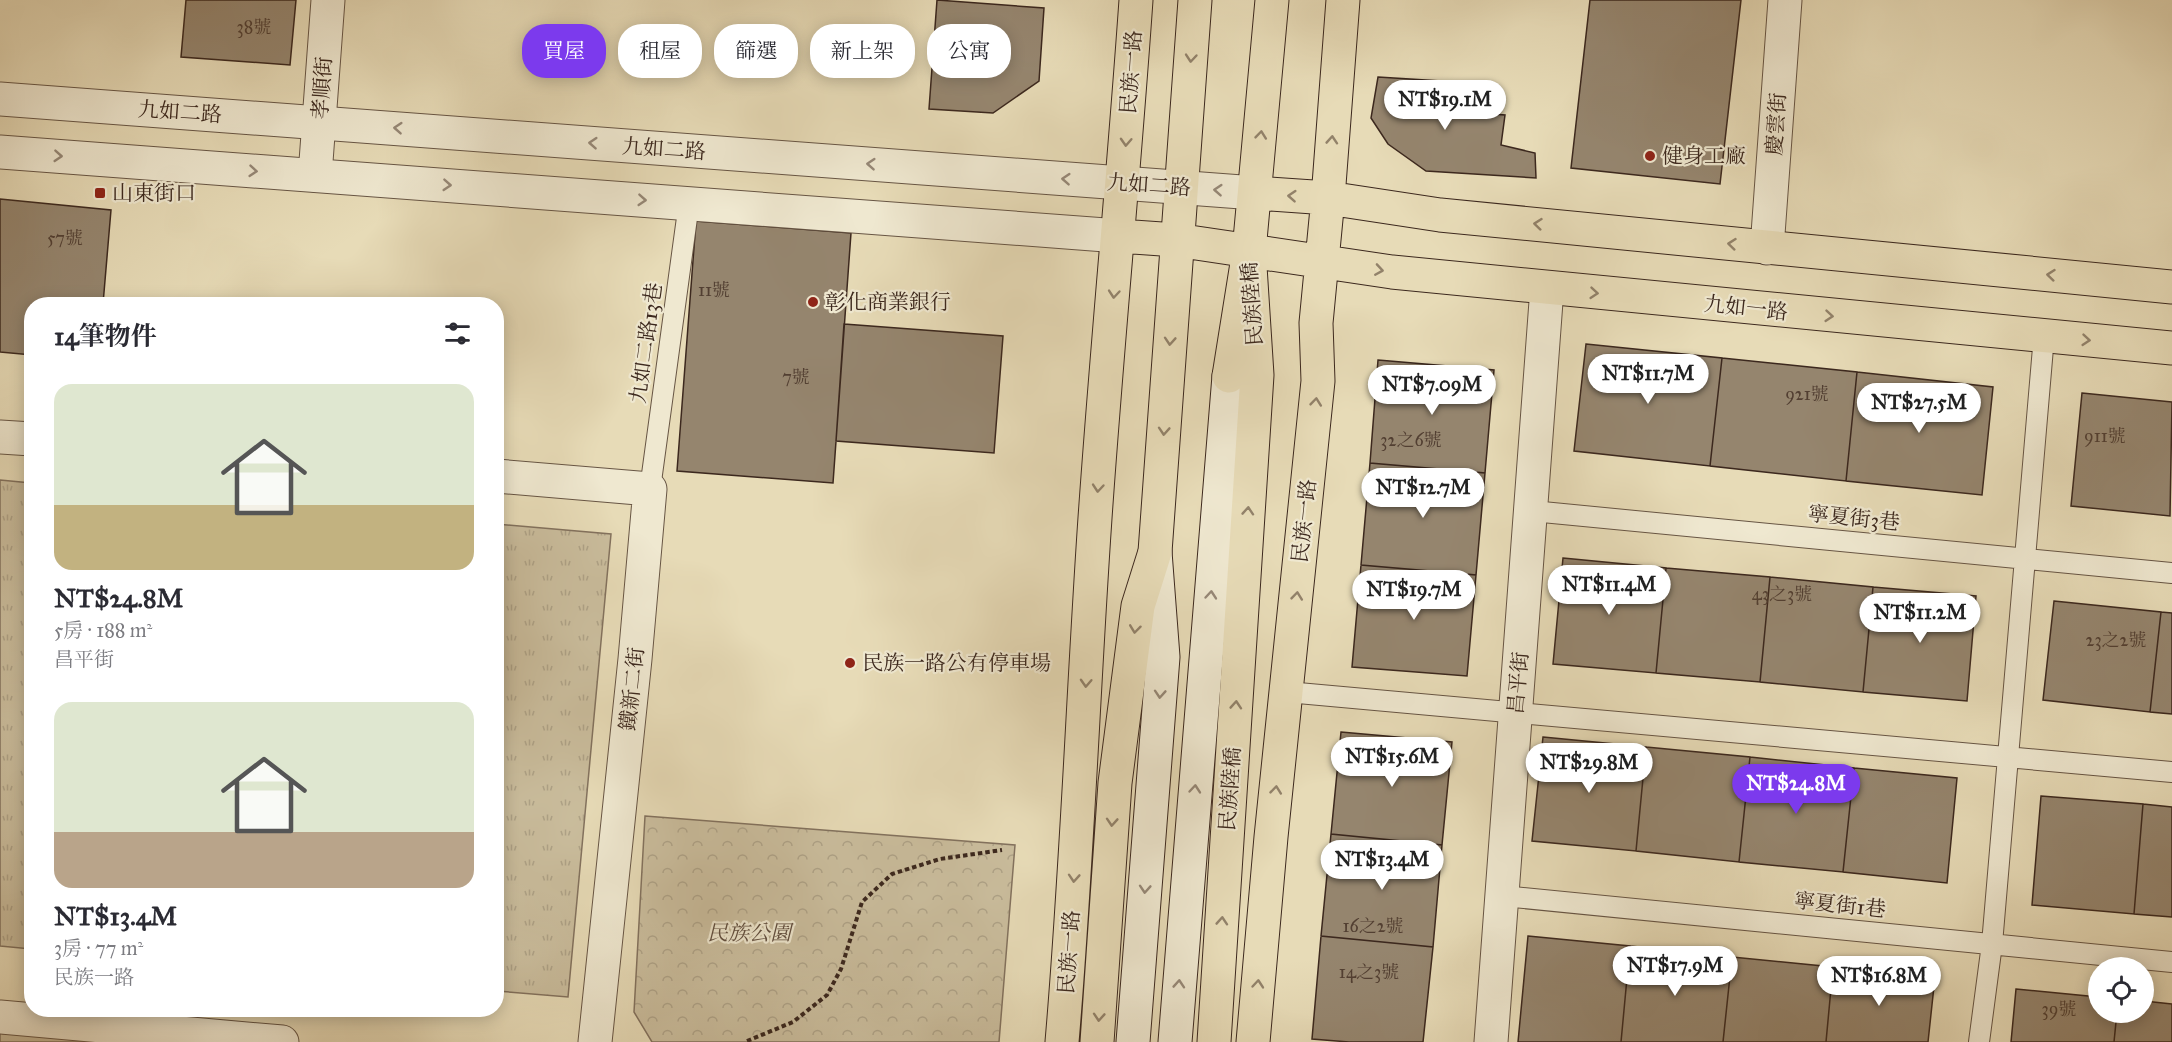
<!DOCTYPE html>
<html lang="zh-TW">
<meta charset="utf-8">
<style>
:root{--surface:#fff;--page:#f7f7f7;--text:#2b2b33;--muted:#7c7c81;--accent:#7c3aed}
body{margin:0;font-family:"IM FELL Great Primer","Noto Serif TC",serif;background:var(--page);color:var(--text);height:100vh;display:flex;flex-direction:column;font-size:22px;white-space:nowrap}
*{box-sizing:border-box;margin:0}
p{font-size:20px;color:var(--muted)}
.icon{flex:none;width:33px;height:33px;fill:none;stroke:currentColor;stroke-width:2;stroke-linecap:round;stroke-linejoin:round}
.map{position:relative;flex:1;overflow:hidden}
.sheet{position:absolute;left:24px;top:297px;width:480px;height:720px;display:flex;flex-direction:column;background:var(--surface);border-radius:24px;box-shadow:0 3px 15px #0003}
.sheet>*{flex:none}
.guide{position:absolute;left:522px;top:24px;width:570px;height:54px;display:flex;gap:12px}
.tools{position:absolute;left:2088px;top:957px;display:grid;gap:12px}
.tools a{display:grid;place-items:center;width:66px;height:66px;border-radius:50%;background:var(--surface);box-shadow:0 3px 15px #0003;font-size:30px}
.price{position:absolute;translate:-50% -51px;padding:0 14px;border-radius:21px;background:#fff;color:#222;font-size:20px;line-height:39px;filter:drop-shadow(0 2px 3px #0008)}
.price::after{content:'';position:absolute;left:50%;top:36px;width:18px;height:14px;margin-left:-9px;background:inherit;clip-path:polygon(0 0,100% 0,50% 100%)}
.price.selected{background:var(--accent);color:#fff}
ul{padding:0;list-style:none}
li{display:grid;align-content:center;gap:12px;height:318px;padding:0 30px}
li span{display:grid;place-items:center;height:186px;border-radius:18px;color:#555}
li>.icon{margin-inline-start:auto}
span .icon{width:108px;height:108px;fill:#fffc;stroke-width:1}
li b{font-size:26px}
h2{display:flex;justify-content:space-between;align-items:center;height:72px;padding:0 30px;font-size:26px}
.chip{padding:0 21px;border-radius:24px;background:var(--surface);box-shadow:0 3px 15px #0003;font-size:21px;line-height:54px}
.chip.selected{background:var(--accent);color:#fff}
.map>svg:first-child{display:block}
</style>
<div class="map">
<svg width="2172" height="1042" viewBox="0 0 2172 1042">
<defs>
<pattern id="grass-tufts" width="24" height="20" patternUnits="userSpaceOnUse" patternTransform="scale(1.5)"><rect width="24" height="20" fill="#cabd9d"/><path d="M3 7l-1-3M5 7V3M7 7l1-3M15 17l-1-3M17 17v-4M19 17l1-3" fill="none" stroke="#aea287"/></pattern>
<pattern id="park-crowns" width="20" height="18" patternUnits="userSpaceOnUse" patternTransform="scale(1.5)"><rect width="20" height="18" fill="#cabd9d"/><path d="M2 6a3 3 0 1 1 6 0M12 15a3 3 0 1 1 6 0" fill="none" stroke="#aea287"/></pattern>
</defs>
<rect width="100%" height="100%" fill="#e7dbb7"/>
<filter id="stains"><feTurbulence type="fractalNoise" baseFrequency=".00333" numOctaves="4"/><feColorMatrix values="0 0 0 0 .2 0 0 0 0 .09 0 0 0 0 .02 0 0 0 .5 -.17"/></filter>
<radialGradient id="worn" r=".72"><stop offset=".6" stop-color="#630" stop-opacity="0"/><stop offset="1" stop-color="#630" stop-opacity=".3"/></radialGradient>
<path fill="url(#grass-tufts)" stroke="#83725e" stroke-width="1.5" d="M 0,480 L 31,483 L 31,949 L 0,946 Z
M 496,524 L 611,534 L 568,997 L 497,991 Z"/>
<path fill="url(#park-crowns)" stroke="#83725e" stroke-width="1.5" d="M 645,816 L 1015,845 L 999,1042 L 652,1042 L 634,1012 Z
M 0,1031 L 139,1042 L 0,1042 Z"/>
<path fill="#95856e" stroke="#3c281e" stroke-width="1.5" d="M 186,0 L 296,0 L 290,65 L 181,57 Z
M 937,0 L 1044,8 L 1039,81 L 993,113 L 929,109 Z
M 1590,0 L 1741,0 L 1720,184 L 1571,168 Z
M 1378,77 L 1457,82 L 1454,111 L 1505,115 L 1501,145 L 1535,153 L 1536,178 L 1426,171 L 1388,144 L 1371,118 Z
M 0,199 L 111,210 L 103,304 L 32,304 L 32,355 L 0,352 Z
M 696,221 L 851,233 L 833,483 L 677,471 Z
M 844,324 L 1003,336 L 994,453 L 836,441 Z
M 1586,344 L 1722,358 L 1710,466 L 1574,451 Z
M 1722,358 L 1857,372 L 1846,481 L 1710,466 Z
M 1378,360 L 1494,370 L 1485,473 L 1370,463 Z
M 1857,372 L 1993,387 L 1982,495 L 1846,481 Z
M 2082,393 L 2172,402 L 2170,516 L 2071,506 Z
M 1370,463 L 1485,473 L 1476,575 L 1361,565 Z
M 1563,558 L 1666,568 L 1656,673 L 1553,664 Z
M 1361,565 L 1476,575 L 1467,676 L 1352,667 Z
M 1666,568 L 1770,577 L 1760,682 L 1656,673 Z
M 1770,577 L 1873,587 L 1863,692 L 1760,682 Z
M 1873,587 L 1976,596 L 1967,701 L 1863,692 Z
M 2054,601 L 2161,612 L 2150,712 L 2043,700 Z
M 2161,612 L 2172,613 L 2172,714 L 2150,712 Z
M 1341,732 L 1452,742 L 1442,845 L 1331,834 Z
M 1543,737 L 1646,747 L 1636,851 L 1532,841 Z
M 1646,747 L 1750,757 L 1739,862 L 1636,851 Z
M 1750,757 L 1854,768 L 1843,872 L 1739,862 Z
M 1854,768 L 1957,778 L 1947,883 L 1843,872 Z
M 2041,796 L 2143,804 L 2134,914 L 2032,905 Z
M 2143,804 L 2172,807 L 2172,917 L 2134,914 Z
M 1331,834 L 1442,845 L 1433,947 L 1321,936 Z
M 1321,936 L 1433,947 L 1423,1042 L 1349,1042 L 1312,1039 Z
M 1528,936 L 1630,946 L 1621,1042 L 1518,1042 Z
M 1630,946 L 1732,957 L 1723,1042 L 1621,1042 Z
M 1732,957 L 1833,967 L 1826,1042 L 1723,1042 Z
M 1833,967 L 1935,977 L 1928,1042 L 1826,1042 Z
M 2016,989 L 2098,997 L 2098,1012 L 2117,1012 L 2114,1042 L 2011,1042 Z
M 2144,1001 L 2172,1004 L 2172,1042 L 2114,1042 L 2117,1012 L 2144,1012 Z"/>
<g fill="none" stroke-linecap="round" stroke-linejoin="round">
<g stroke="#675544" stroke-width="22">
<path id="service" d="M 650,489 L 689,203
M 1532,511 L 2172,573
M 1287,692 L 2172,772
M 1503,896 L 2172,962
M 1979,1042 L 1992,944 L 2044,336"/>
</g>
<g stroke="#675544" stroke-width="35">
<path id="minor" d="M 315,175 L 328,0
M 1767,248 L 1785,0
M 0,437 L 32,439
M 496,476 L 650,489 L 635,659 L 595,1042
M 0,1017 L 282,1042
M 1491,1042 L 1547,288"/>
</g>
<g stroke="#675544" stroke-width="35">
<path id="tertiary" d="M 0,99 L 1255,193
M 0,152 L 1119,236"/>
</g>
<g stroke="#3c281e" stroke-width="35">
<path id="secondary" d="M 1133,1042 L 1163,657 L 1155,552
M 1175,1042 L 1229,376"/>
</g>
<g stroke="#3c281e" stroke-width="35">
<path id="primary" d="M 1255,193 L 1328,198 L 1440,215 L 2172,287
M 1119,236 L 1176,240 L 1392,272 L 2172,348
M 1229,376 L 1249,251 L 1272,0
M 1062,1042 C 1077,868 1083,693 1095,518 C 1107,345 1124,173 1136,0
M 1097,1042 L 1115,783 L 1138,606 L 1155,552 L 1195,0
M 1214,1042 L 1257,375 L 1249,251
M 1253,1042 L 1271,837 L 1318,381 L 1316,323 L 1328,198 L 1343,0"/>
</g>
<path stroke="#3c281e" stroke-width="4" stroke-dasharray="4.5 3" stroke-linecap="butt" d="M 747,1041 L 793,1022 L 827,995 L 841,969 L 862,902 L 892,874 L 940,859 L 1002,850"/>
<use href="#service" stroke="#efe8d0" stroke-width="20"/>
<use href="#minor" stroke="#efe8d0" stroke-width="33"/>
<use href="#tertiary" stroke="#efe8d0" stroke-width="33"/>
<use href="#secondary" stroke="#efe8d0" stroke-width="33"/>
<use href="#primary" stroke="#e7dbb7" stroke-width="33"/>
</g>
<defs><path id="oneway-chevron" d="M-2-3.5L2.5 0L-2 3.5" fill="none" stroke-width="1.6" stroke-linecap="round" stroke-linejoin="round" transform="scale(1.5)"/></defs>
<g stroke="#92826a">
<use href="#oneway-chevron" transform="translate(1191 58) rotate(95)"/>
<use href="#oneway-chevron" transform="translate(1261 135) rotate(-84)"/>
<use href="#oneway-chevron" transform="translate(1332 140) rotate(-86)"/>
<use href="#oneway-chevron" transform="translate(1126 142) rotate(93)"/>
<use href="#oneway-chevron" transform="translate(1292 196) rotate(-176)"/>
<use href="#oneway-chevron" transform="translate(1538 224) rotate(-174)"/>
<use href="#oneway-chevron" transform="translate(1732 244) rotate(-174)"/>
<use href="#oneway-chevron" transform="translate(1379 270) rotate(9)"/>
<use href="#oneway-chevron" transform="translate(2051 275) rotate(-174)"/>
<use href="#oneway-chevron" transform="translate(1594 293) rotate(5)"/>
<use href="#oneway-chevron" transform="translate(1114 294) rotate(95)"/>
<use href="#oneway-chevron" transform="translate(1829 316) rotate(5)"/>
<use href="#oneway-chevron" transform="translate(2086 340) rotate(5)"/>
<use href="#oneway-chevron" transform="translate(1170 341) rotate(94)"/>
<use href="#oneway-chevron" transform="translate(1316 402) rotate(-84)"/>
<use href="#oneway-chevron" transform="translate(1164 431) rotate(94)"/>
<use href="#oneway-chevron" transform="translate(1098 488) rotate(95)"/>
<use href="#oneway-chevron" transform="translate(1248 511) rotate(-86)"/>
<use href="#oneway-chevron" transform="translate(1297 596) rotate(-84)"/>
<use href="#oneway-chevron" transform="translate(1135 629) rotate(97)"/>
<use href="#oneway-chevron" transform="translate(1086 683) rotate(93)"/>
<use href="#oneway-chevron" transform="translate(1236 705) rotate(-86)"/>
<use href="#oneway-chevron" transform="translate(1276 790) rotate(-84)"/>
<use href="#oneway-chevron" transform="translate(1112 822) rotate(94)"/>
<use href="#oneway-chevron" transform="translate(1074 878) rotate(94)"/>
<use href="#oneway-chevron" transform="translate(1222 921) rotate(-86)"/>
<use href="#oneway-chevron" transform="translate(1258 984) rotate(-85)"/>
<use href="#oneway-chevron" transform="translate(1099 1017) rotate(94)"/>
</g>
<g stroke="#968877">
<use href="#oneway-chevron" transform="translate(398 128) rotate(-176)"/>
<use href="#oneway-chevron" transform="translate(593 143) rotate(-176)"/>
<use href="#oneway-chevron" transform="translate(58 156) rotate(4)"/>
<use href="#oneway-chevron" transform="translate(871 164) rotate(-176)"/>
<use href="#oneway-chevron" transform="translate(253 171) rotate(5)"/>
<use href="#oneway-chevron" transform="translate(1066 179) rotate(-176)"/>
<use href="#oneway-chevron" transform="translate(447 185) rotate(4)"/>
<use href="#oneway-chevron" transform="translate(1218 190) rotate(-176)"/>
<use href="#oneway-chevron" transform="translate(642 200) rotate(4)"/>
<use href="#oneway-chevron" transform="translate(1211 595) rotate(-85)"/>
<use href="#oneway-chevron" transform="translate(1160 694) rotate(94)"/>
<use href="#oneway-chevron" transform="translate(1195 789) rotate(-85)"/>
<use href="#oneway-chevron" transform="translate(1145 889) rotate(94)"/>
<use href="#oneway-chevron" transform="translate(1179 984) rotate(-86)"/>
</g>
<g fill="#8f2418" stroke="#efe8d0" stroke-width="2">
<circle cx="1650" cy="156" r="6"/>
<rect x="94" y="187" width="12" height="12" rx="3"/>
<circle cx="813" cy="302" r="6"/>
<circle cx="850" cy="663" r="6"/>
</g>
<g text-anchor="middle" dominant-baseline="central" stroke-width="4.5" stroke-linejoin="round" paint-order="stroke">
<g font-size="18" fill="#523f32">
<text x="254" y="27">38號</text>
<text x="65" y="238">57號</text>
<text x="714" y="290">11號</text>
<text x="796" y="377">7號</text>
<text x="1807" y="394">921號</text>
<text x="2105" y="436">911號</text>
<text x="1411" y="440">32之6號</text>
<text x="1782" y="594">43之3號</text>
<text x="2116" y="640">23之2號</text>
<text x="1373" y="926">16之2號</text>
<text x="1369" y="972">14之3號</text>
<text x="2059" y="1009">39號</text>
</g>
<g font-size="21" fill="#3c281e" stroke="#efe8d0">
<text transform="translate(1131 72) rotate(-86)">民族一路</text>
<text transform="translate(322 88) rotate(-86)">孝順街</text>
<text transform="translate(180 112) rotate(4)">九如二路</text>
<text transform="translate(1776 124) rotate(-86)">慶雲街</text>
<text transform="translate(664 149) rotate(4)">九如二路</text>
<text transform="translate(1149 185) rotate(4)">九如二路</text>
<text transform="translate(1252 304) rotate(-94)">民族陸橋</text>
<text transform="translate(1746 308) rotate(6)">九如一路</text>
<text transform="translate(646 343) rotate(-82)">九如二路13巷</text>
<text transform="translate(1854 518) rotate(6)">寧夏街3巷</text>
<text transform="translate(1304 521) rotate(-84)">民族一路</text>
<text transform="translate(1518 683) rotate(-85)">昌平街</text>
<text transform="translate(632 689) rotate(-84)">鐵新二街</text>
<text transform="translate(1230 789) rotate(-86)">民族陸橋</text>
<text transform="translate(1840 905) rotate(6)">寧夏街1巷</text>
<text transform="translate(1069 952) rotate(-86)">民族一路</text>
</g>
<g font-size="21" fill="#3c281e" stroke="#efe8d0" text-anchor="start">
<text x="1662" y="156">健身工廠</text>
<text x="112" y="193">山東街口</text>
<text x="825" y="302">彰化商業銀行</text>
<text x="862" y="663">民族一路公有停車場</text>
</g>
<g font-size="21" font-style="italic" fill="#604d3e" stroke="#efe8d0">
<text x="749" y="933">民族公園</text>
</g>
</g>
<rect width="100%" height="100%" filter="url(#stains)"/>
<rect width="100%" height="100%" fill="url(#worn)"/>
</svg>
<div class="tools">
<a><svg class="icon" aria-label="locate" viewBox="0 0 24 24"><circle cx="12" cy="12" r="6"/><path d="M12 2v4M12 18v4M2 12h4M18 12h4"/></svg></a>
</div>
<b class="price" style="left:1445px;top:131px">NT$19.1M</b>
<b class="price" style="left:1648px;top:405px">NT$11.7M</b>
<b class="price" style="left:1432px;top:416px">NT$7.09M</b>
<b class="price" style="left:1919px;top:434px">NT$27.5M</b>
<b class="price" style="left:1423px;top:519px">NT$12.7M</b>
<b class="price" style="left:1609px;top:616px">NT$11.4M</b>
<b class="price" style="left:1414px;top:621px">NT$19.7M</b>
<b class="price" style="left:1920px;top:644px">NT$11.2M</b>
<b class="price" style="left:1392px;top:788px">NT$15.6M</b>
<b class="price" style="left:1589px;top:794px">NT$29.8M</b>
<b class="price selected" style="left:1796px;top:815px">NT$24.8M</b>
<b class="price" style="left:1382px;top:891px">NT$13.4M</b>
<b class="price" style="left:1675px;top:997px">NT$17.9M</b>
<b class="price" style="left:1879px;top:1007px">NT$16.8M</b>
<div class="guide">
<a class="chip selected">買屋</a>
<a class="chip">租屋</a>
<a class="chip">篩選</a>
<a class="chip">新上架</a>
<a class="chip">公寓</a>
</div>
<section class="sheet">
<h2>14筆物件<svg class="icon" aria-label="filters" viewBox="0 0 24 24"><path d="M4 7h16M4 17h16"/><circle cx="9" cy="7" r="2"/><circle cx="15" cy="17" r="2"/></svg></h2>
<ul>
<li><span style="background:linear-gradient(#dfe7d0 65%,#c2b280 0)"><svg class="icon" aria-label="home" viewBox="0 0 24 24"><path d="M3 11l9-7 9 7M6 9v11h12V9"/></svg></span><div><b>NT$24.8M</b><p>5房 · 188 m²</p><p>昌平街</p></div></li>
<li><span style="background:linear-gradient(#dfe7d0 70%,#b9a48a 0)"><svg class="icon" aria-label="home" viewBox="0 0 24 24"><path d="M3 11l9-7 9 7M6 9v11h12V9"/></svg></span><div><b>NT$13.4M</b><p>3房 · 77 m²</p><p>民族一路</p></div></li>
</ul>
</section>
</div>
